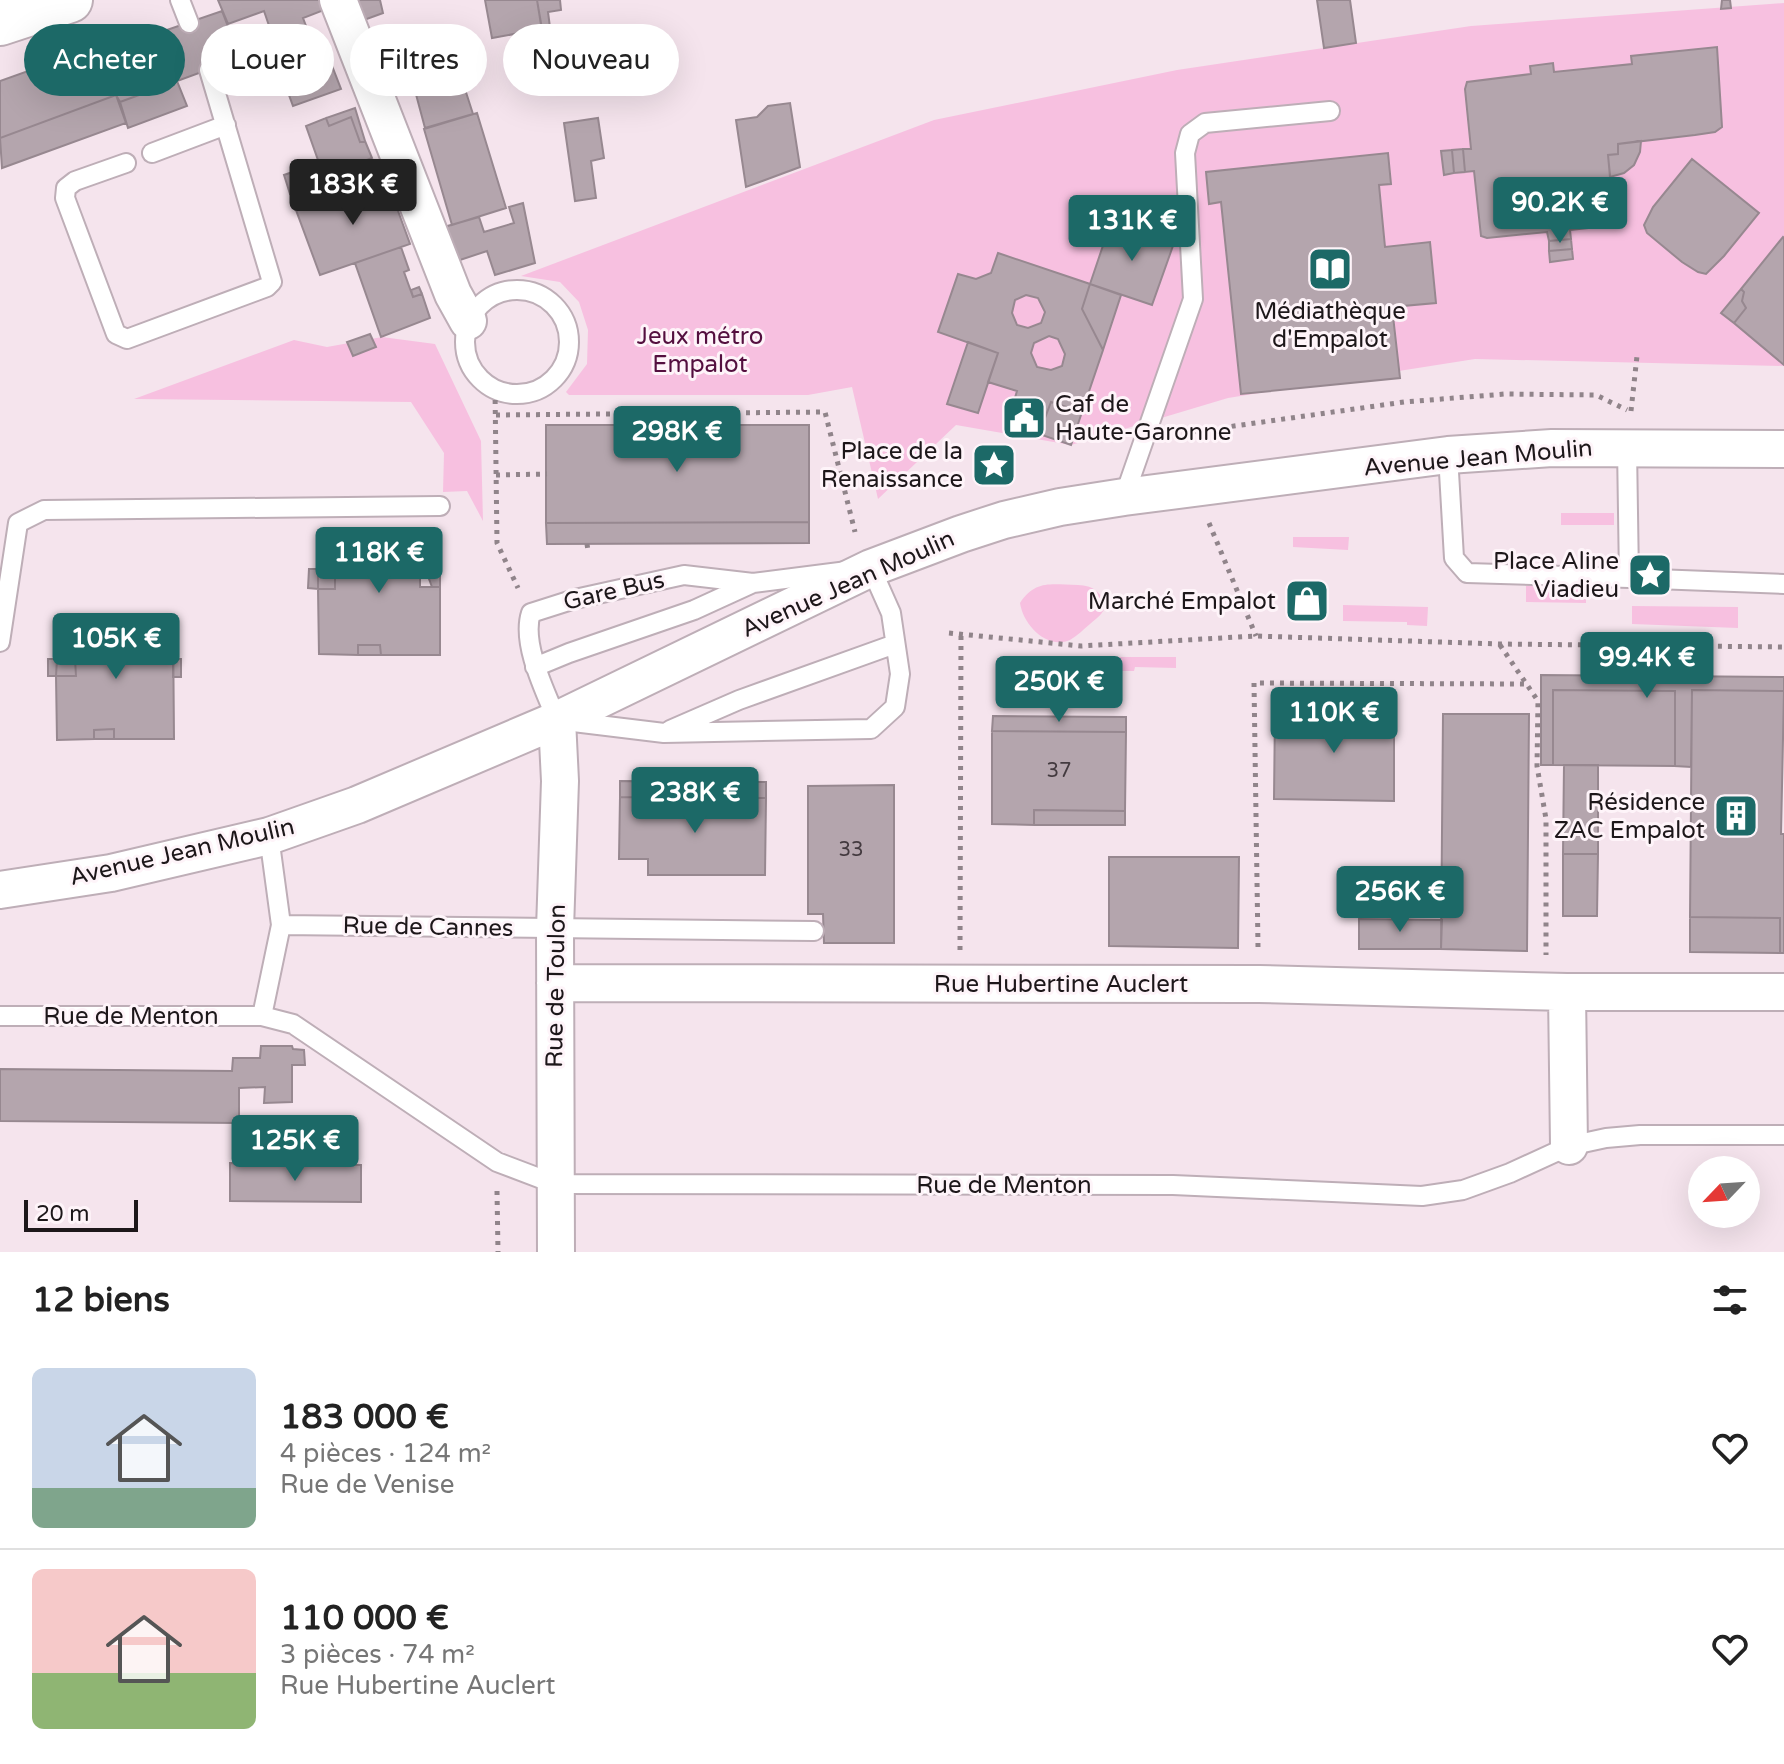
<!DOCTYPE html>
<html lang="fr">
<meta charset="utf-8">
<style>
:root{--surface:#fff;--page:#f6f6f6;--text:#222;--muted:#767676;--line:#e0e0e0;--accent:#1c6967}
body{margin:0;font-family:"Varela Round",sans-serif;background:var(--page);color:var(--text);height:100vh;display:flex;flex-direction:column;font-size:30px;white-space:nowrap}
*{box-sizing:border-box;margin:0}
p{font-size:26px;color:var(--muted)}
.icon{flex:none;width:44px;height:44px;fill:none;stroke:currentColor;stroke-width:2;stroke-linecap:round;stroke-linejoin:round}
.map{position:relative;height:1252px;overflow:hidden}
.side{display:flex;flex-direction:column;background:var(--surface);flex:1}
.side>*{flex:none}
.top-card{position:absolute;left:24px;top:24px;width:800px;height:72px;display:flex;gap:16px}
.needle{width:52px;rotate:245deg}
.tools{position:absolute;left:1688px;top:1156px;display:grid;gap:16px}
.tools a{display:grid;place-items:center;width:72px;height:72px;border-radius:50%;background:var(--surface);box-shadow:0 8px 32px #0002;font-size:40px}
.scale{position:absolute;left:24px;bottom:20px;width:114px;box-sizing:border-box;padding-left:8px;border:4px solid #1d171a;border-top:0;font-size:22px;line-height:28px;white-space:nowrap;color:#1d171a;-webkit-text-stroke:6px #fef4f9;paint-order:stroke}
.price{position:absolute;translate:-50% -68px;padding:0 18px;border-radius:8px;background:var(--accent);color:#fff;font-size:26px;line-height:52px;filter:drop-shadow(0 2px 4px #0008)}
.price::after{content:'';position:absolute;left:50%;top:48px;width:24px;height:18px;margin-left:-12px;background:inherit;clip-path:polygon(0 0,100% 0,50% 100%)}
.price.current{background:#222;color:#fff}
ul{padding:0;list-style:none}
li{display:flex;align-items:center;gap:24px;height:200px;padding:0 32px}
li+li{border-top:2px solid var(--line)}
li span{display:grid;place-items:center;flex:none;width:224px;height:160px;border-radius:12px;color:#555}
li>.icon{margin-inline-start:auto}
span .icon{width:96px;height:96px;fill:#fffc;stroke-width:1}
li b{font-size:34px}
h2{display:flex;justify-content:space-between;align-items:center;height:96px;padding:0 32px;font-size:34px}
.tag{padding:0 28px;border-radius:36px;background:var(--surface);box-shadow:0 8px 32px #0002;font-size:28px;line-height:72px}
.tag.current{background:var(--accent);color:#fff}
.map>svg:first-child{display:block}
</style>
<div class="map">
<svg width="1784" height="1252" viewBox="0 0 1784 1252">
<rect width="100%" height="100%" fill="#f5e4ed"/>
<path fill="#f7c0e0" d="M 1784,3 L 1784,366 L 1475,359 L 1228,398 L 1071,445 L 956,425 L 878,499 L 852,387 L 808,395 L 569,395 L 566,392 L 587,364 L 588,330 L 579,302 L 560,282 L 521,276 L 934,120 L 1177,70 L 1471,26 Z
M 382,337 L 435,344 L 481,441 L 483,521 L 467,491 L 443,492 L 444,453 L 411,402 L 134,399 L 294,340 L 327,347 Z
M 1561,513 L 1614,513 L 1614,525 L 1561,525 Z
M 1293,537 L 1349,537 L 1348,550 L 1293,547 Z
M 1078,585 C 1094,586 1099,591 1106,605 C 1103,614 1097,618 1090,624 C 1084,629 1077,636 1070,640 C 1046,650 1023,624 1020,603 C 1036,579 1052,585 1078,585 Z
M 1526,586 L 1586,586 L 1586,603 L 1526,602 Z
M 1343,605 L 1428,607 L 1427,626 L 1407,625 L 1407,622 L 1343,621 Z
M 1632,606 L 1738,607 L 1738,628 L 1632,624 Z
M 1114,657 L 1176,657 L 1176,668 L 1135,667 L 1134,671 L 1114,671 Z"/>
<path fill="#b4a5ad" stroke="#978890" stroke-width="2" fill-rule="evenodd" d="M 218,0 L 320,0 L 324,10 L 303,18 L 313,44 L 279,55 L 264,11 L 228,24 Z
M 358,0 L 380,0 L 383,13 L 364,20 Z
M 485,0 L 537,0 L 542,29 L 492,38 Z
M 537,0 L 560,0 L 561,10 L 548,12 L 551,35 L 543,37 Z
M 1317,0 L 1350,0 L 1356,43 L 1324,48 Z
M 1722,0 L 1730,0 L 1731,8 L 1721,9 Z
M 222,11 L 240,58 L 120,102 L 116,95 L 0,138 L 0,81 L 98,46 L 100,53 Z
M 322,40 L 341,89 L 293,106 L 275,57 Z
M 254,47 L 259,62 L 244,67 L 238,53 Z
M 1717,47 L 1722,127 L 1715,132 L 1695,135 L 1618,144 L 1618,154 L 1608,155 L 1615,225 L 1570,230 L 1571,239 L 1549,241 L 1547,232 L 1487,238 L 1481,236 L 1474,171 L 1465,172 L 1463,149 L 1471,149 L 1465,89 L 1467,82 L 1531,74 L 1530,66 L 1553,63 L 1554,72 L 1632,64 L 1631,56 Z
M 455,58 L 473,114 L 425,128 L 410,72 Z
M 177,81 L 187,106 L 128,128 L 120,102 Z
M 116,95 L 126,123 L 2,168 L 0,138 Z
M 790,103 L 800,167 L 746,187 L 736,120 L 757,117 L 768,106 Z
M 355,108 L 365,141 L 360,142 L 351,117 L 329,126 L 326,118 Z
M 477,113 L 506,208 L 452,225 L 424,129 Z
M 351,117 L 360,142 L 365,141 L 372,158 L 325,176 L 326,180 L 290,194 L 284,175 L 319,163 L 306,126 L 326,118 L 329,126 Z
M 598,118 L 604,158 L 591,161 L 596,198 L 575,201 L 564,123 Z
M 1641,141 L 1640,152 L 1634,165 L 1624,173 L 1610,177 L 1608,155 L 1618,154 L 1618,144 Z
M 1463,149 L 1465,172 L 1454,173 L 1452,150 Z
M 1452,150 L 1454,173 L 1444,175 L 1441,151 Z
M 1388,153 L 1391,184 L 1379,185 L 1385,247 L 1430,242 L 1436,303 L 1392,307 L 1400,378 L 1241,394 L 1221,202 L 1209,204 L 1206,172 Z
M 1692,159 L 1759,213 L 1724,256 L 1706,274 L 1698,272 L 1682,262 L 1647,233 L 1644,225 L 1653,207 Z
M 386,178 L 410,244 L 320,275 L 296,210 Z
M 523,203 L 535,263 L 495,275 L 487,251 L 457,261 L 444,227 L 479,217 L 484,232 L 514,223 L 509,207 Z
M 1111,222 L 1174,243 L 1152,305 L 1090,284 Z
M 1783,237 L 1784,238 L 1784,365 L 1734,323 L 1746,308 L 1742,301 L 1744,292 L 1741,289 Z
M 1571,239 L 1572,249 L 1549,251 L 1549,241 Z
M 401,247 L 409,270 L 404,272 L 413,297 L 422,294 L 430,318 L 381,337 L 355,263 Z
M 1572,249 L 1573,259 L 1550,262 L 1549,251 Z
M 998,253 L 1090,284 L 1082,309 L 1103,350 L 1082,412 L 1051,402 L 1039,434 L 1007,424 L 1017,391 L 988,382 L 998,353 L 938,332 L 958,274 L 976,279 L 991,273 ZM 1026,295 L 1038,298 L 1045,312 L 1041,323 L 1028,328 L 1017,325 L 1012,313 L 1015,300 ZM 1049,336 L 1058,339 L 1065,354 L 1062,366 L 1051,370 L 1037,367 L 1031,353 L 1034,343 Z
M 1090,284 L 1121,295 L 1103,350 L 1082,309 Z
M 419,287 L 422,294 L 413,297 L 411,290 Z
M 1741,289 L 1744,292 L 1742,301 L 1746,308 L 1734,323 L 1721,313 Z
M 370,334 L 376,347 L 353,356 L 347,342 Z
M 968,342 L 998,353 L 978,413 L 947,404 Z
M 1051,402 L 1082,412 L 1071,445 L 1039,434 Z
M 546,425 L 809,425 L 809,522 L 546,523 Z
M 809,522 L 809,543 L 547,544 L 546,523 Z
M 439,534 L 440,568 L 420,568 L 420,587 L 440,587 L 440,655 L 381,655 L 380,645 L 358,645 L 358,655 L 319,654 L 318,589 L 335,589 L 335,569 L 318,569 L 319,535 Z
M 425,568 L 440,568 L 440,587 L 432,587 Z
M 309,569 L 318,569 L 318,589 L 308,588 Z
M 318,569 L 335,569 L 335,589 L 318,589 Z
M 57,623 L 173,623 L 174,739 L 114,739 L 114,729 L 94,730 L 94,739 L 57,740 L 56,676 L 76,676 L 75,659 L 57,659 Z
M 358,645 L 380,645 L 381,655 L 358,655 Z
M 48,659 L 57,659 L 56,676 L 48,676 Z
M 57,659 L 75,659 L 76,676 L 56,676 Z
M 173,659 L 181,659 L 181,677 L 173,677 Z
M 1541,675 L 1784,677 L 1784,691 L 1692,690 L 1691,767 L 1675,766 L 1675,691 L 1553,690 L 1553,765 L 1541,765 Z
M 1553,690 L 1675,691 L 1675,766 L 1553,765 Z
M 1692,690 L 1784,691 L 1781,834 L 1784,834 L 1784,953 L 1780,953 L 1780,918 L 1690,917 Z
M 1275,710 L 1394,711 L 1394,801 L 1274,799 Z
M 1443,714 L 1529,714 L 1527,951 L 1441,949 Z
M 993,716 L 1126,717 L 1126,732 L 992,731 Z
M 114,729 L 114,739 L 94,739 L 94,730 Z
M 992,731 L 1126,732 L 1125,811 L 1034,810 L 1034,825 L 992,824 Z
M 1564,765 L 1598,765 L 1598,854 L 1563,854 Z
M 620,781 L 766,782 L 766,798 L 620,797 Z
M 894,785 L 894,943 L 824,943 L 823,914 L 808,914 L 808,786 Z
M 620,797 L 766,798 L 765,875 L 648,875 L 648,859 L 619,859 Z
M 1034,810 L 1125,811 L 1125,825 L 1034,825 Z
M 1563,854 L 1598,854 L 1597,916 L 1563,916 Z
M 1109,857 L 1239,857 L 1238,948 L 1109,946 Z
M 1690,917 L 1780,918 L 1780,953 L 1690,952 Z
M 1359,919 L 1442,920 L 1441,949 L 1359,949 Z
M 261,1046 L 292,1046 L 293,1049 L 304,1050 L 305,1065 L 292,1065 L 292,1102 L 264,1103 L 265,1087 L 239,1088 L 239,1123 L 0,1121 L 0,1069 L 232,1071 L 233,1058 L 260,1058 Z
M 230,1163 L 361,1165 L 361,1202 L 230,1201 Z"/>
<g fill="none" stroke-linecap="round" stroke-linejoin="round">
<g stroke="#beaeb7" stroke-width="22">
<path id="service" d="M 180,0 L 189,23
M 152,153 L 226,125
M 126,163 L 75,181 L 66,188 L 65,198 L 116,334 L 127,339 L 267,287 L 272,282 L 209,70
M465 342a52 52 0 1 1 104 0a52 52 0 1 1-104 0Z
M 1627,447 L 1629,578 L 1784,584
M 1448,455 L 1454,558 L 1467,573 L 1629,578
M 1124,497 L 1193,299 L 1185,153 L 1190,134 L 1205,123 L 1330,111
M 871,568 L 891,613 L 900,674 L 895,707 L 871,729 L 664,733 L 557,720 C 545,691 521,643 531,613 L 575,599 L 684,575 L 753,583 Z
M 0,642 L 18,523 L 44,510 L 440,506
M 535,667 L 569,653 L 694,610 L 753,583
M 670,730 L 739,700 L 895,644
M 269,836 L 281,925 L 262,1016 L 293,1024 L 497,1162 L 555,1184 L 1173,1185 L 1422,1196 L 1463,1190 L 1510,1173 L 1569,1146 L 1606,1138 L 1640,1135 L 1784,1135
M 281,925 L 814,931
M 0,1016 L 262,1016"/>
</g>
<g stroke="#beaeb7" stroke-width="40">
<path id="minor" d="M 338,0 L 453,294 L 468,321
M 0,890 L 111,873 L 269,836 L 357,805 L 557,720 L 871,568 L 961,534 L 1004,520 L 1060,507 L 1124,497 L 1448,455 L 1552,448 L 1784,449
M 555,983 L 1259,984 L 1567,992
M 1569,1146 L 1567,992 L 1784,992
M 556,1252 L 555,929 L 560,781 L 557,720"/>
</g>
<g stroke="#beaeb7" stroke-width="48">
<path id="tertiary" d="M 0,23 L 70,0"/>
</g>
<path stroke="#90848a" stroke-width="5" stroke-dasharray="4 6" stroke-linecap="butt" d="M 495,390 L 497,543 L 518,588
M 1631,411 L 1637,356
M 496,415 L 825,412 L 855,532
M 1192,432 L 1404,402 L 1505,394 L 1596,395 L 1627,410
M 496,475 L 547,474
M 1209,523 L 1256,636
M 587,544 L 588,551
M 949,633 L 1081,646 L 1256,636 L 1500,644 L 1784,647
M 1500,645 L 1538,701 L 1537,766 L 1546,819 L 1546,955
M 1258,947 L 1254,683 L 1524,684
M 960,950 L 961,635
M 497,1191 L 498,1252"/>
<use href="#service" stroke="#fff" stroke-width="18"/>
<use href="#minor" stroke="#fff" stroke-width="36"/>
<use href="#tertiary" stroke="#fff" stroke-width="44"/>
</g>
<defs>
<g id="library-square" transform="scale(2.3)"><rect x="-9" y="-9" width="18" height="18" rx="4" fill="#1c6967" stroke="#fef4f9"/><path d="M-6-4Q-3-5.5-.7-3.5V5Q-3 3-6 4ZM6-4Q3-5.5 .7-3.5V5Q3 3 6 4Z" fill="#fff"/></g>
<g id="civic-square" transform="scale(2.3)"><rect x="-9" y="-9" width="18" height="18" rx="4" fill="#1c6967" stroke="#fef4f9"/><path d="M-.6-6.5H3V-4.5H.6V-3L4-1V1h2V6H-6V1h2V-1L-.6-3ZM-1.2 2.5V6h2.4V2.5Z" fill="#fff"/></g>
<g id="sight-square" transform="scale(2.3)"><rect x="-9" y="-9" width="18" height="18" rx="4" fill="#1c6967" stroke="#fef4f9"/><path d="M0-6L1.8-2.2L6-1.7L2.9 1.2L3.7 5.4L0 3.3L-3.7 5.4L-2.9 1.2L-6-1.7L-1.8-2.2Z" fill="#fff"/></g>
<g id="shop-square" transform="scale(2.3)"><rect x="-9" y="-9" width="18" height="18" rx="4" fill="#1c6967" stroke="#fef4f9"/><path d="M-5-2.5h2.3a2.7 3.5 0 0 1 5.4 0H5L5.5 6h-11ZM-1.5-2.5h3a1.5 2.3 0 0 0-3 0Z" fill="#fff"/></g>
<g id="building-square" transform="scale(2.3)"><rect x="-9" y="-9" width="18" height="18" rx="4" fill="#1c6967" stroke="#fef4f9"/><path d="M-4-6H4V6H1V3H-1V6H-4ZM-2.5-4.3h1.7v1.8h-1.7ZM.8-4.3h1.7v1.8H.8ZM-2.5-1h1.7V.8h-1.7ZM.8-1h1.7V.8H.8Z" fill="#fff"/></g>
</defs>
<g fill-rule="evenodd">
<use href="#library-square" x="1330" y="269"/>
<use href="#civic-square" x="1024" y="418"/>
<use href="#sight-square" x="994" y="465"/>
<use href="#sight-square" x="1650" y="575"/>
<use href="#shop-square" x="1307" y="601"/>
<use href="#building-square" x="1736" y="816"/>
</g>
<g text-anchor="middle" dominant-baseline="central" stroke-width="6" stroke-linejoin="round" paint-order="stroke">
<g font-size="20" fill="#433a3f">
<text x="1059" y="771">37</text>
<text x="851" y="850">33</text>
</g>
<g font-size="24" fill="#1d171a" stroke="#fef4f9" text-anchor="end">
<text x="1330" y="311" text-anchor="middle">Médiathèque<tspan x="1330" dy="28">d'Empalot</tspan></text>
<text x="1055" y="404" text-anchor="start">Caf de<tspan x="1055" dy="28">Haute-Garonne</tspan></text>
<text x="963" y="451">Place de la<tspan x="963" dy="28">Renaissance</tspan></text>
<text x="1619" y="561">Place Aline<tspan x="1619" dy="28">Viadieu</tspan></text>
<text x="1276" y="601">Marché Empalot</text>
<text x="1705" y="802">Résidence<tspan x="1705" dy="28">ZAC Empalot</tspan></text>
</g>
<g font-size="24" fill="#540f3f" stroke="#fef4f9">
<text x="700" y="336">Jeux métro<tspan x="700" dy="28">Empalot</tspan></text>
</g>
<g font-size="24" fill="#1d171a" stroke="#fef4f9">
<text transform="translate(1478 458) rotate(-5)">Avenue Jean Moulin</text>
<text transform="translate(848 584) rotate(-24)">Avenue Jean Moulin</text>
<text transform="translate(614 591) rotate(-13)">Gare Bus</text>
<text transform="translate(182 852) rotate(-13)">Avenue Jean Moulin</text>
<text transform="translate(428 927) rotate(1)">Rue de Cannes</text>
<text x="1061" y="984">Rue Hubertine Auclert</text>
<text transform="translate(556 986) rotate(-89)">Rue de Toulon</text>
<text x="131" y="1016">Rue de Menton</text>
<text x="1004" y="1185">Rue de Menton</text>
</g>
</g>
</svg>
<div class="tools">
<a><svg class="needle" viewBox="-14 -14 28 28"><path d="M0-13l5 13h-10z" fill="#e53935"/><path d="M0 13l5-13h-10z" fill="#767676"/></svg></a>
</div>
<div class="scale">20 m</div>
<b class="price current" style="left:353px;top:227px">183K €</b>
<b class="price" style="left:1560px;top:245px">90.2K €</b>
<b class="price" style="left:1132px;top:263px">131K €</b>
<b class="price" style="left:677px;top:474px">298K €</b>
<b class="price" style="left:379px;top:595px">118K €</b>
<b class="price" style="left:116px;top:681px">105K €</b>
<b class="price" style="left:1647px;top:700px">99.4K €</b>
<b class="price" style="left:1059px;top:724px">250K €</b>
<b class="price" style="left:1334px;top:755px">110K €</b>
<b class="price" style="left:695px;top:835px">238K €</b>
<b class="price" style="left:1400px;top:934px">256K €</b>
<b class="price" style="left:295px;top:1183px">125K €</b>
<div class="top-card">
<a class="tag current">Acheter</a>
<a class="tag">Louer</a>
<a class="tag">Filtres</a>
<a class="tag">Nouveau</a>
</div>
</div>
<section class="side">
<h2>12 biens<svg class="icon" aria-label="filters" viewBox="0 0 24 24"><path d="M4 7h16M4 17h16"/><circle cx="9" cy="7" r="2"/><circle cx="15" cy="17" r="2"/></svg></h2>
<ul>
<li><span style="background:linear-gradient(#c9d6e8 75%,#7fa58c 0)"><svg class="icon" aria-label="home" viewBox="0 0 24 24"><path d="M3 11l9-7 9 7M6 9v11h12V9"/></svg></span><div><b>183 000 €</b><p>4 pièces · 124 m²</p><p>Rue de Venise</p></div><svg class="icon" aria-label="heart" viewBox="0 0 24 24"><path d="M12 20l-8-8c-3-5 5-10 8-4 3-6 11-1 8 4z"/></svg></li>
<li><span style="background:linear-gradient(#f6c9c9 65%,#8fb573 0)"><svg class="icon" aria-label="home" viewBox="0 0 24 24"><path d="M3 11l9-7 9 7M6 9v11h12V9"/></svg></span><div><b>110 000 €</b><p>3 pièces · 74 m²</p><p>Rue Hubertine Auclert</p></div><svg class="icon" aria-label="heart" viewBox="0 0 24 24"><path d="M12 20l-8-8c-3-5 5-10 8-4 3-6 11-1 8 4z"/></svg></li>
</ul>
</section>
